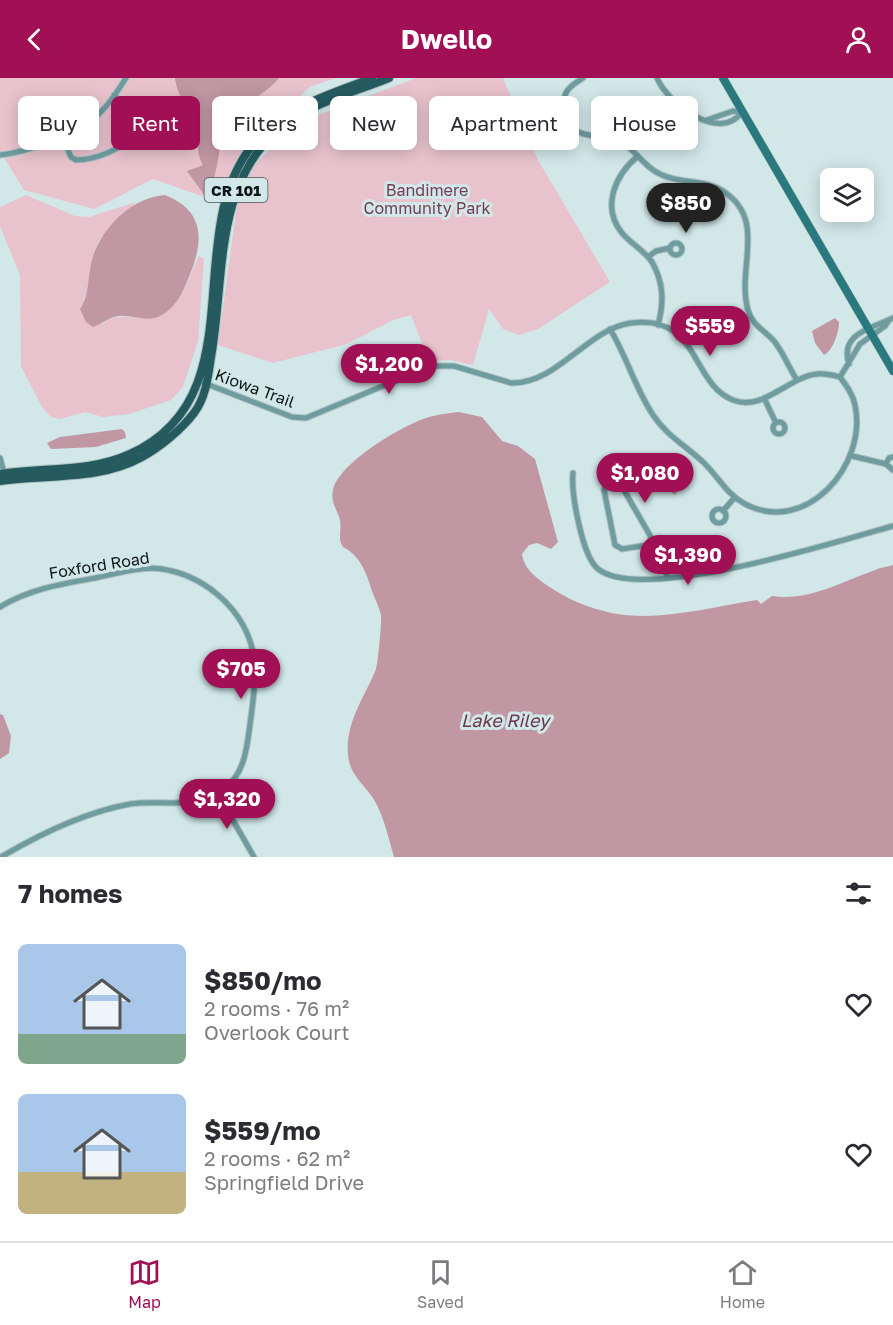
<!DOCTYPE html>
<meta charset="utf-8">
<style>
:root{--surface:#fff;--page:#f7f7f7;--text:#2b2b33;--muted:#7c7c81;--line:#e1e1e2;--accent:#a10f54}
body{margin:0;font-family:"Golos Text",sans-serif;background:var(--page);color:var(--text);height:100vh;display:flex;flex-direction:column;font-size:22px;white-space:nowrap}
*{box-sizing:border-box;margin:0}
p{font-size:20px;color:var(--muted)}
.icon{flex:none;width:33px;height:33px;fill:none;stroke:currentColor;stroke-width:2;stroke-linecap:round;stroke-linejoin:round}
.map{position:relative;height:779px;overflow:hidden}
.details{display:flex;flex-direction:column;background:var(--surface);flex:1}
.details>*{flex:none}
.guide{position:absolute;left:18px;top:18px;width:858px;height:54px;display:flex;gap:12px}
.controls{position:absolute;left:820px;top:90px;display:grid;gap:12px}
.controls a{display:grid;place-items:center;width:54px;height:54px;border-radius:9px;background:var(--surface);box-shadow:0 3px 15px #0003;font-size:30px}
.price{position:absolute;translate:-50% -51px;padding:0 14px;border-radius:21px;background:var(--accent);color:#fff;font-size:20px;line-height:39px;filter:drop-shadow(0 2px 3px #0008)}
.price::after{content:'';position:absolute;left:50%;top:36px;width:18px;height:14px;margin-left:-9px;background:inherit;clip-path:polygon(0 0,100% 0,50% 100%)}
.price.current{background:#222;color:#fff}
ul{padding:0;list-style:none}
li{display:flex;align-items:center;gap:18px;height:150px;padding:0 18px}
li span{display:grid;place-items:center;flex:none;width:168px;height:120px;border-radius:9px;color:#555}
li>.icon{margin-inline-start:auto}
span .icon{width:72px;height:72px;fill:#fffc;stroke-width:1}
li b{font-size:26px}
h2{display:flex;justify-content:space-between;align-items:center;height:72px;padding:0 18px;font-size:26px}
.chip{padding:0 21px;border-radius:9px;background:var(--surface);box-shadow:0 3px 15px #0003;font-size:21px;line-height:54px}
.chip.current{background:var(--accent);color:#fff}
header{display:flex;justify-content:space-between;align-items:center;height:78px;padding:0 18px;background:var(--accent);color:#fff;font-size:27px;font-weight:700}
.dock{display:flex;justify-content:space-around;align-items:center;height:84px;border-top:2px solid var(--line);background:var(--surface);font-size:16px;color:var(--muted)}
.dock a{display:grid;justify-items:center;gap:3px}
.dock .current{color:var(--accent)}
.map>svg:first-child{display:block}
</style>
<header><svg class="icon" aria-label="back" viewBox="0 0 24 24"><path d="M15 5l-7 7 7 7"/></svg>Dwello<svg class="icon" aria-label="person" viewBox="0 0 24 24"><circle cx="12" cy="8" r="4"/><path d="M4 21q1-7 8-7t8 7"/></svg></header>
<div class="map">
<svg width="893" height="779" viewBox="0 0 893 779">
<rect width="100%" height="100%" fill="#d1e7e8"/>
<path fill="#e8c3cd" d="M 0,0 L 335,0 L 310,9 L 259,54 L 237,81 L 219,124 L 153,101 L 94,131 L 24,112 L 0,73 Z
M 416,0 L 503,0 L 538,82 L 610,204 L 538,251 L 519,257 L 503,251 L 489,231 L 473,287 L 451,282 L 429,283 L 411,237 L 393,242 L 347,266 L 273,285 L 218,267 L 238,119 L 249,92 L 295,46 Z
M 26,117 L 75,138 L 89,139 L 136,124 L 99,163 L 82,230 L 102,246 C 126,226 149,256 176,224 C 187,211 191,193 199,178 L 204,181 L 198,263 L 183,309 L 171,322 L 129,336 L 103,339 L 85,334 L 60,341 L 51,339 L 42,329 L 21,288 L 20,197 L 0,148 L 0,129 Z"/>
<path fill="#c097a2" d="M 175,0 L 279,0 C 268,15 242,25 230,43 C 216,63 220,103 205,118 L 187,93 L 203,87 C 195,73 200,68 197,54 C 193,35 177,20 175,0 Z
M 165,117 C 210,135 202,170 186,206 C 181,219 173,231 160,238 C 146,245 133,236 118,238 C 109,239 102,246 93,249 L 86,244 L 80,231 C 89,219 88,197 92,182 C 101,150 132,119 165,117 Z
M 835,240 L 839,244 C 839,254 833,273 824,277 L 815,265 L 812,253 Z
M 459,334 L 482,339 L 502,363 L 518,368 L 535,381 L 558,464 L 551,471 L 537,465 L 529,467 L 522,476 C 524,492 538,501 551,510 C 623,556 680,534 757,522 L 761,526 L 772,518 C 807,524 844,503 875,492 C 881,489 887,489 893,487 L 893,779 L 394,779 C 389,762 385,743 377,727 C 368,708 350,700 348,677 C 345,644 365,619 376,591 C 378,585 382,542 381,537 C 379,527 373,518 370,507 C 365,491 358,476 343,469 C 337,460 342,453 340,442 C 337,431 330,424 333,412 C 339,385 399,350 423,341 C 434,337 447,335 459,334 Z
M 122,351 L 125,354 L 126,360 L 96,369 L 51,371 L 47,365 L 60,359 Z
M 646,382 L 671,403 L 677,413 L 675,417 L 657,404 L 644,384 Z
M 0,636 L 3,637 L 11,658 L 9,675 L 0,681 Z"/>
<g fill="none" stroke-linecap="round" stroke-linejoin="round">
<g stroke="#aec1c2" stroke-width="7">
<path id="street" d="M 583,0 C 577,4 569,8 566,15 C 558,30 568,52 584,56 C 596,59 607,58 619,63 C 636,71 644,90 662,97 C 682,106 704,101 723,113 C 768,142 736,190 748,232 C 752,247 764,252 774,263 C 783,274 789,290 797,302
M 657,0 C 668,26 720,65 742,34
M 707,42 L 733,33 L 742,34
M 62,58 L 71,79 L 76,82 C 97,82 124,70 137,54 L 128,32 L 114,17
M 0,77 C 27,74 73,58 94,40 C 107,30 117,14 126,0
M 638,78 C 615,97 601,129 622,155 C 631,166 644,172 652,184 C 664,205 664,225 658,247
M670 171a6 6 0 1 1 12 0a6 6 0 1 1-12 0Z
M 648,179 L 656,173 L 670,170
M 849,286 C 839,255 873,250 893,240
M 840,299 L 860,266 L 885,248 L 889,242
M 204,305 L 292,339 L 306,340 L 431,288 L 454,288 L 511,305 C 558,306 587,251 631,245 C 700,236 690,305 733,322 C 763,334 788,299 817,296 C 825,295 832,297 840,299 C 846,307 853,316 855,327 C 868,387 806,458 745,426 C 726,416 718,398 703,384 C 686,368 666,357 653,337 C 635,310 627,279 610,251
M 764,320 L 776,345
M773 350a6 6 0 1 1 12 0a6 6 0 1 1-12 0Z
M 852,378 L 886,386
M 893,379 L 889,380 L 886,386 L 893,392
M 0,380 L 5,398
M 573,395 C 571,415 582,478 598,491 C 642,526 838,463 893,448
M712 438a7 7 0 1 1 14 0a7 7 0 1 1-14 0Z
M 723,433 L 735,419
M 655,466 L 622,471 L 615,467 L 604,412 L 607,405 L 616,403 L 621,407 L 655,466 L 664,484 L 667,500
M 0,529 C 30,511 61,506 95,500 C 116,496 140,488 162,491 C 202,497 239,527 251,566 C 258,589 254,616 251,639 C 247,666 247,694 223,712 C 196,733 161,721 130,726 C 86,734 40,756 1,779
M 218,716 L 254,779"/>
</g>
<g stroke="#aec1c2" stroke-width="9">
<path id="secondary" d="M 723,0 L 893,293"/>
</g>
<g stroke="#aec1c2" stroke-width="10">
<path id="primary" d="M 0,396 C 43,389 89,395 130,376 C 260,317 176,152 257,62 C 289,27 330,17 372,0
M 0,403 C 47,396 99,403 142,379 C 160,369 181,352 194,335 C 206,319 208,299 211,279 C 225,202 213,107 279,51 C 310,25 352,15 389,0"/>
</g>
<use href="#street" stroke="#6e9c9f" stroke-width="5"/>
<use href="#secondary" stroke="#2a797e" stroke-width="8"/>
<use href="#primary" stroke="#255b5f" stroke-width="8"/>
</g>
<g text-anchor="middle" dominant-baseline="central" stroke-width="6" stroke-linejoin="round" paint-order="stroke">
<rect fill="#d1e7e8" stroke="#485555" stroke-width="1.5" x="204.5" y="100" width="63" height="24" rx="4.5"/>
<g font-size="15" font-weight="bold" fill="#0e1616">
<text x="236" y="112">CR 101</text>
</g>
<g font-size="16" fill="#753d4f" stroke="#d1e7e8">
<text x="427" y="112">Bandimere<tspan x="427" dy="18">Community Park</tspan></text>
</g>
<g font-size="16" fill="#0e1616" stroke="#d1e7e8">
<text transform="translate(255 310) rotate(20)">Kiowa Trail</text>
<text transform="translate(99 487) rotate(-9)">Foxford Road</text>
</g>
<g font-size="18" font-style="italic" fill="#6e3749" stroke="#d1e7e8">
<text x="505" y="642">Lake Riley</text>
</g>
</g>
</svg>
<div class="controls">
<a><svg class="icon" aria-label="layers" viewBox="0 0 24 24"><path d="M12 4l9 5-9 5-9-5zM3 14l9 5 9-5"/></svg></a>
</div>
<b class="price current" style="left:686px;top:156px">$850</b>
<b class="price" style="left:710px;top:279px">$559</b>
<b class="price" style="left:389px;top:317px">$1,200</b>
<b class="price" style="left:645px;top:426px">$1,080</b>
<b class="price" style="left:688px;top:508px">$1,390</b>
<b class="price" style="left:241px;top:622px">$705</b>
<b class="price" style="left:227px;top:752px">$1,320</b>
<div class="guide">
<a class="chip">Buy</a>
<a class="chip current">Rent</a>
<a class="chip">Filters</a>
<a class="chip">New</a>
<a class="chip">Apartment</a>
<a class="chip">House</a>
</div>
</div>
<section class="details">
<h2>7 homes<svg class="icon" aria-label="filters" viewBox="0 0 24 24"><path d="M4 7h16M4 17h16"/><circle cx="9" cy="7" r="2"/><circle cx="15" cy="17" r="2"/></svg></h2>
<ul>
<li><span style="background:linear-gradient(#a9c7e8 75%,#7fa58c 0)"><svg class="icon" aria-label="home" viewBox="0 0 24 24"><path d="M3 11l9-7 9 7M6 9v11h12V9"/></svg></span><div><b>$850/mo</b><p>2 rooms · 76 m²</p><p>Overlook Court</p></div><svg class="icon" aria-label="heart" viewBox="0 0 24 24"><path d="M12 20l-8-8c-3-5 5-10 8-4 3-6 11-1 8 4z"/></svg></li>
<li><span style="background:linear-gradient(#a9c7e8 65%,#c2b280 0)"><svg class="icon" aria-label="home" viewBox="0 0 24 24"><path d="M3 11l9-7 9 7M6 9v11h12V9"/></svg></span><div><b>$559/mo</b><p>2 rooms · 62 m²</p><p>Springfield Drive</p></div><svg class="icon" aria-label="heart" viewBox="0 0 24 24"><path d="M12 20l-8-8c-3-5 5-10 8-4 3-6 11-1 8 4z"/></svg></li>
</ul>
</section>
<nav class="dock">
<a class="current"><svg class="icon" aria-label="map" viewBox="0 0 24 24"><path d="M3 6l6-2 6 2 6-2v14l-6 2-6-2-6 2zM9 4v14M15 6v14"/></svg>Map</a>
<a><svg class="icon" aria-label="saved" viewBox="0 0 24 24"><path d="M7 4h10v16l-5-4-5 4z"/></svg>Saved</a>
<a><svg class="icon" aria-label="home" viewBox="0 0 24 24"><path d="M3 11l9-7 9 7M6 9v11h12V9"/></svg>Home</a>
</nav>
